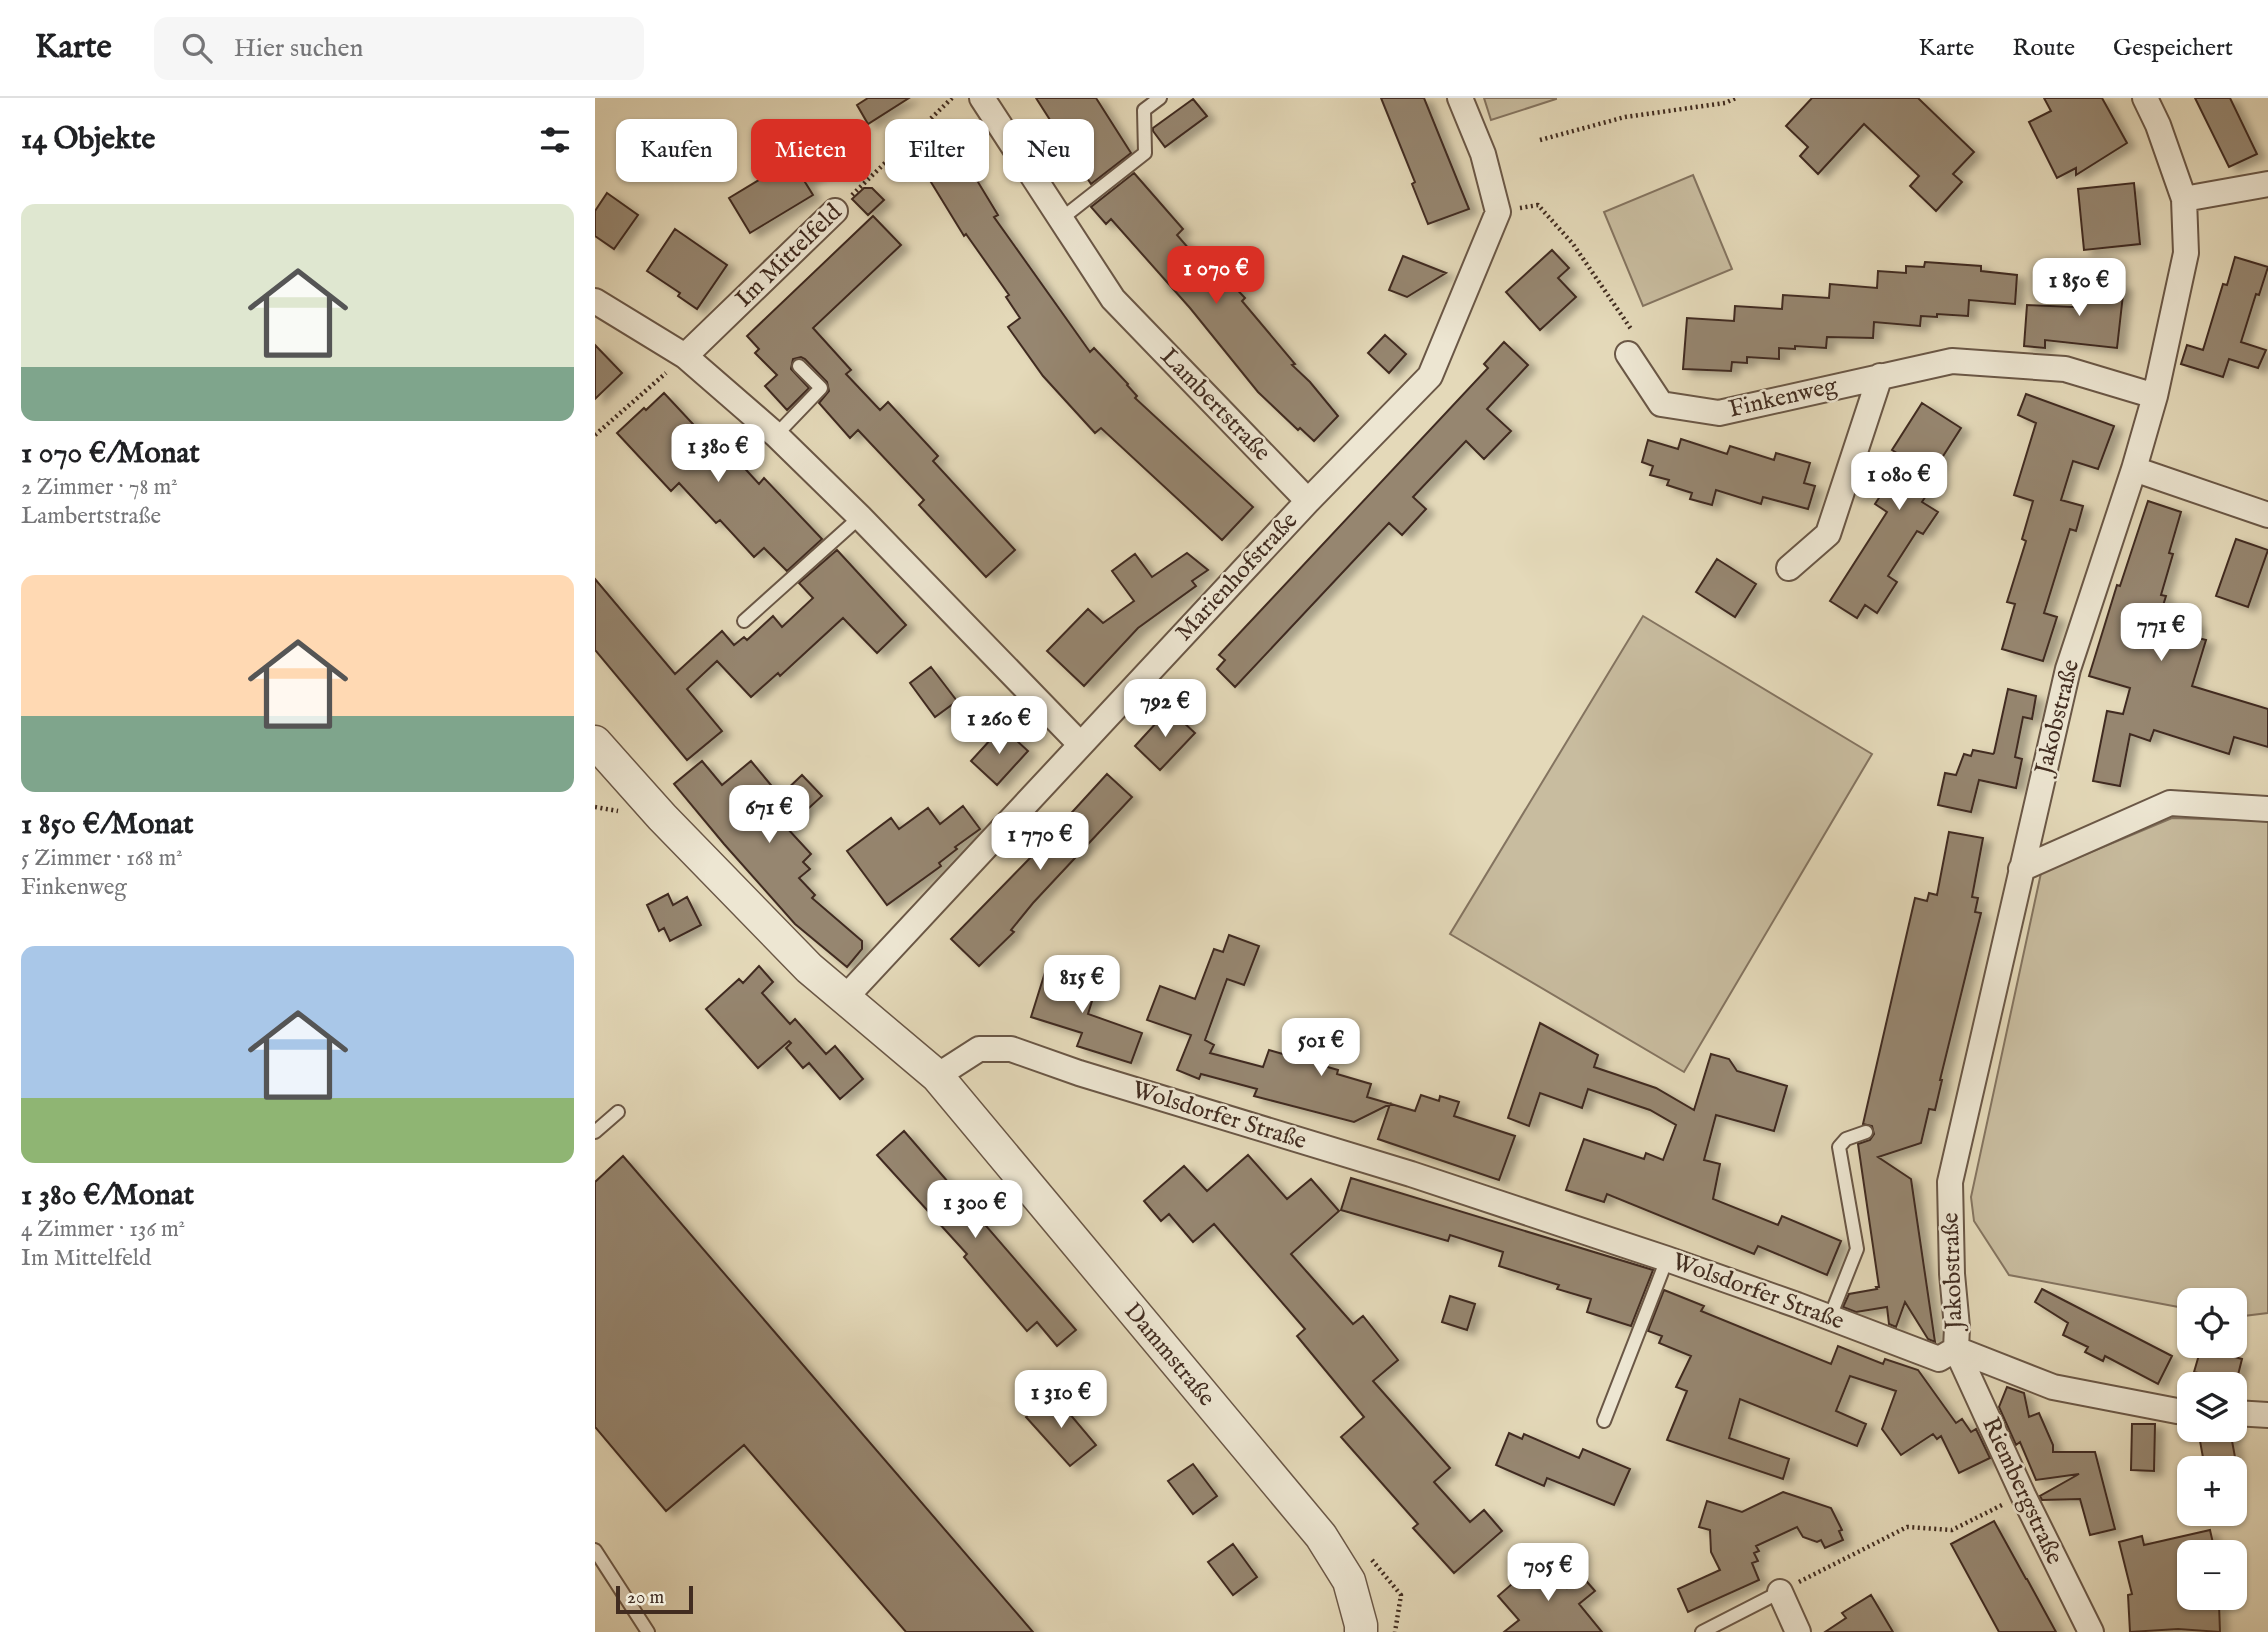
<!DOCTYPE html>
<html lang="de">
<meta charset="utf-8">
<style>
:root{--surface:#fff;--page:#f6f6f6;--text:#202124;--muted:#757577;--line:#e0e0e0;--accent:#d93025}
body{margin:0;font-family:"IM FELL English",serif;background:var(--page);color:var(--text);height:100vh;display:flex;flex-direction:column;font-size:26px;white-space:nowrap}
*{box-sizing:border-box;margin:0}
p{font-size:23px;color:var(--muted)}
.icon{flex:none;width:38px;height:38px;fill:none;stroke:currentColor;stroke-width:2;stroke-linecap:round;stroke-linejoin:round}
.map{position:relative;flex:1;overflow:hidden}
.drawer{display:flex;flex-direction:column;background:var(--surface);width:595px}
.drawer>*{flex:none}
.top-card{position:absolute;left:21px;top:21px;width:665px;height:63px;display:flex;gap:14px}
.tools{position:absolute;left:1582px;top:1190px;display:grid;gap:14px}
.tools a{display:grid;place-items:center;width:70px;height:70px;border-radius:14px;background:var(--surface);box-shadow:0 2px 5px #0004;font-size:35px}
.scale{position:absolute;left:21px;bottom:18px;width:77px;box-sizing:border-box;padding-left:7px;border:4px solid #412c20;border-top:0;font-size:19px;line-height:24px;white-space:nowrap;color:#412c20;-webkit-text-stroke:5px #ede6d2;paint-order:stroke}
.price{position:absolute;translate:-50% -60px;padding:0 16px;border-radius:14px;background:#fff;color:#222;font-size:23px;line-height:46px;filter:drop-shadow(0 2px 4px #0008)}
.price::after{content:'';position:absolute;left:50%;top:42px;width:21px;height:16px;margin-left:-10px;background:inherit;clip-path:polygon(0 0,100% 0,50% 100%)}
.price.active{background:var(--accent);color:#fff}
ul{padding:0;list-style:none}
li{display:grid;align-content:center;gap:14px;height:371px;padding:0 21px}
li span{display:grid;place-items:center;height:217px;border-radius:14px;color:#555}
li>.icon{margin-inline-start:auto}
span .icon{width:126px;height:126px;fill:#fffc;stroke-width:1}
li b{font-size:30px}
h2{display:flex;justify-content:space-between;align-items:center;height:84px;padding:0 21px;font-size:30px}
.pill{padding:0 24px;border-radius:14px;background:var(--surface);box-shadow:0 2px 5px #0004;font-size:24px;line-height:63px}
.pill.active{background:var(--accent);color:#fff}
header{display:flex;align-items:center;gap:42px;box-sizing:border-box;height:98px;padding:0 35px;background:var(--surface);border-bottom:2px solid var(--line)}
header strong{font-size:33px}
nav{display:flex;gap:38px;margin-inline-start:auto;font-size:24px}
.search{width:490px;height:63px;background:var(--page);display:flex;align-items:center;gap:18px;box-sizing:border-box;padding:0 24px;border-radius:14px;color:var(--muted);font-size:26px}
main{display:flex;flex:1;min-height:0}
.map>svg:first-child{display:block}
</style>
<header>
<strong>Karte</strong>
<div class="search"><svg class="icon" aria-label="search" viewBox="0 0 24 24"><circle cx="10" cy="10" r="6"/><path d="M15 15l6 6"/></svg>Hier suchen</div>
<nav><a>Karte</a><a>Route</a><a>Gespeichert</a></nav>
</header>
<main>
<section class="drawer">
<h2>14 Objekte<svg class="icon" aria-label="filters" viewBox="0 0 24 24"><path d="M4 7h16M4 17h16"/><circle cx="9" cy="7" r="2"/><circle cx="15" cy="17" r="2"/></svg></h2>
<ul>
<li><span style="background:linear-gradient(#dfe7d0 75%,#7fa58c 0)"><svg class="icon" aria-label="home" viewBox="0 0 24 24"><path d="M3 11l9-7 9 7M6 9v11h12V9"/></svg></span><div><b>1 070 €/Monat</b><p>2 Zimmer · 78 m²</p><p>Lambertstraße</p></div></li>
<li><span style="background:linear-gradient(#ffd9b3 65%,#7fa58c 0)"><svg class="icon" aria-label="home" viewBox="0 0 24 24"><path d="M3 11l9-7 9 7M6 9v11h12V9"/></svg></span><div><b>1 850 €/Monat</b><p>5 Zimmer · 168 m²</p><p>Finkenweg</p></div></li>
<li><span style="background:linear-gradient(#a9c7e8 70%,#8fb573 0)"><svg class="icon" aria-label="home" viewBox="0 0 24 24"><path d="M3 11l9-7 9 7M6 9v11h12V9"/></svg></span><div><b>1 380 €/Monat</b><p>4 Zimmer · 136 m²</p><p>Im Mittelfeld</p></div></li>
</ul>
</section>
<div class="map">
<svg width="1673" height="1534" viewBox="0 0 1673 1534">
<defs>
<filter id="shadow"><feDropShadow dx="8" dy="4.5" stdDeviation="3.5" flood-color="#0004"/></filter>
</defs>
<rect width="100%" height="100%" fill="#e4d9b9"/>
<filter id="stains"><feTurbulence type="fractalNoise" baseFrequency=".00286" numOctaves="4"/><feColorMatrix values="0 0 0 0 .2 0 0 0 0 .09 0 0 0 0 .02 0 0 0 .5 -.17"/></filter>
<radialGradient id="worn" r=".72"><stop offset=".6" stop-color="#630" stop-opacity="0"/><stop offset="1" stop-color="#630" stop-opacity=".3"/></radialGradient>
<path fill="#c8bc9f" stroke="#847460" stroke-width="2" d="M 889,0 L 961,0 L 961,1 L 896,22 Z
M 1098,77 L 1137,171 L 1048,208 L 1009,114 Z
M 1048,518 L 1277,656 L 1089,974 L 855,836 Z
M 1577,720 L 1673,723 L 1673,1215 L 1640,1219 L 1640,1202 L 1594,1202 L 1594,1211 L 1414,1177 L 1379,1123 L 1376,1099 L 1446,775 Z"/>
<path fill="#968670" stroke="#412c20" stroke-width="2" filter="url(#shadow)" d="M 273,0 L 314,0 L 273,26 L 262,7 Z
M 441,0 L 501,0 L 536,55 L 496,86 Z
M 786,0 L 829,0 L 874,111 L 833,126 L 817,86 L 820,84 Z
M 1217,0 L 1323,0 L 1379,54 L 1358,76 L 1367,84 L 1341,113 L 1315,88 L 1324,78 L 1269,26 L 1223,76 L 1205,58 L 1213,49 L 1191,28 Z
M 1449,0 L 1507,0 L 1532,45 L 1481,77 L 1481,70 L 1462,80 L 1434,24 L 1456,13 Z
M 1600,0 L 1635,0 L 1662,56 L 1634,69 Z
M 598,1 L 612,18 L 570,49 L 558,33 L 558,30 Z
M 346,23 L 403,117 L 399,119 L 495,254 L 499,250 L 533,286 L 532,287 L 542,298 L 540,300 L 658,409 L 627,442 L 506,330 L 500,335 L 448,278 L 413,229 L 425,220 L 411,199 L 414,197 L 371,136 L 369,138 L 320,58 L 329,52 L 324,43 Z
M 223,26 L 245,63 L 210,84 L 218,97 L 155,135 L 134,100 L 197,62 L 188,47 Z
M 539,75 L 588,131 L 582,137 L 627,189 L 634,183 L 650,200 L 647,203 L 700,266 L 697,267 L 715,284 L 743,318 L 719,343 L 705,330 L 703,332 L 663,294 L 595,210 L 516,121 L 511,126 L 496,109 Z
M 1539,85 L 1545,146 L 1489,152 L 1483,91 Z
M 269,90 L 277,90 L 289,102 L 273,117 L 257,101 Z
M 12,95 L 43,117 L 19,151 L 0,138 L 0,113 Z
M 278,118 L 306,147 L 218,230 L 256,272 L 251,276 L 285,312 L 293,304 L 343,358 L 338,363 L 420,452 L 391,479 L 324,407 L 329,402 L 263,332 L 255,340 L 224,305 L 234,293 L 232,284 L 210,261 L 206,259 L 198,261 L 196,271 L 214,290 L 192,312 L 170,288 L 182,277 L 160,255 L 164,251 L 152,238 Z
M 80,131 L 132,167 L 102,211 L 83,198 L 85,195 L 52,173 Z
M 957,152 L 974,170 L 963,180 L 981,199 L 945,232 L 911,194 Z
M 808,158 L 851,175 L 812,199 L 794,192 Z
M 1640,159 L 1673,169 L 1664,197 L 1661,196 L 1646,244 L 1671,252 L 1663,270 L 1634,261 L 1628,279 L 1586,266 L 1592,247 L 1608,252 L 1628,186 L 1632,187 Z
M 1330,164 L 1386,168 L 1386,173 L 1422,177 L 1420,206 L 1374,202 L 1373,218 L 1342,216 L 1342,219 L 1326,218 L 1325,228 L 1279,224 L 1278,240 L 1232,239 L 1231,250 L 1200,248 L 1200,251 L 1184,250 L 1184,261 L 1152,259 L 1152,265 L 1137,264 L 1136,273 L 1088,271 L 1092,220 L 1139,223 L 1140,208 L 1187,211 L 1188,197 L 1234,200 L 1235,186 L 1282,190 L 1283,173 L 1311,175 L 1311,168 L 1329,169 Z
M 1482,183 L 1529,188 L 1522,250 L 1450,242 L 1450,250 L 1429,248 L 1432,207 L 1479,209 Z
M 790,237 L 811,256 L 794,275 L 773,255 Z
M 909,244 L 933,267 L 892,311 L 916,333 L 889,361 L 871,343 L 818,399 L 831,411 L 807,437 L 794,425 L 640,589 L 622,571 L 630,562 L 624,557 L 893,270 L 889,266 Z
M 0,247 L 27,275 L 0,301 Z
M 69,295 L 137,368 L 143,363 L 164,386 L 169,380 L 227,441 L 192,473 L 169,450 L 159,459 L 125,422 L 121,425 L 84,385 L 76,393 L 22,335 L 49,310 L 51,312 Z
M 1431,296 L 1519,328 L 1503,371 L 1478,363 L 1466,402 L 1488,408 L 1481,433 L 1475,431 L 1449,515 L 1462,519 L 1448,563 L 1407,551 L 1420,506 L 1412,504 L 1431,443 L 1427,441 L 1438,403 L 1419,397 L 1441,325 L 1423,317 Z
M 1327,305 L 1366,330 L 1336,377 L 1342,381 L 1327,404 L 1343,414 L 1328,436 L 1322,433 L 1293,478 L 1302,484 L 1282,515 L 1270,507 L 1262,520 L 1235,503 L 1292,414 L 1280,406 L 1300,375 L 1295,372 L 1305,357 L 1297,352 Z
M 1086,341 L 1132,356 L 1135,348 L 1179,362 L 1181,355 L 1215,365 L 1209,385 L 1220,388 L 1213,411 L 1168,399 L 1166,406 L 1121,392 L 1117,407 L 1095,401 L 1097,395 L 1072,387 L 1074,382 L 1055,377 L 1058,368 L 1047,364 L 1053,342 L 1083,351 Z
M 1553,403 L 1586,414 L 1574,455 L 1578,456 L 1566,497 L 1571,498 L 1566,514 L 1603,527 L 1599,539 L 1611,542 L 1597,588 L 1673,611 L 1673,649 L 1639,639 L 1634,656 L 1559,632 L 1555,643 L 1535,636 L 1525,688 L 1498,683 L 1512,613 L 1528,616 L 1535,590 L 1494,578 L 1522,487 L 1525,488 Z
M 1641,441 L 1673,452 L 1653,509 L 1621,498 Z
M 242,452 L 311,527 L 282,555 L 248,520 L 185,578 L 183,575 L 156,599 L 122,563 L 92,591 L 127,633 L 92,662 L 0,552 L 0,481 L 80,576 L 127,533 L 139,547 L 149,539 L 152,542 L 178,518 L 187,529 L 218,500 L 204,485 Z
M 592,455 L 613,472 L 597,483 L 601,488 L 543,530 L 489,588 L 452,553 L 493,511 L 508,525 L 539,503 L 517,473 L 540,456 L 557,479 Z
M 1122,461 L 1161,486 L 1140,519 L 1101,494 Z
M 336,569 L 362,603 L 340,619 L 315,585 Z
M 1413,591 L 1441,598 L 1437,621 L 1428,619 L 1420,659 L 1427,661 L 1421,690 L 1384,682 L 1376,714 L 1343,707 L 1350,675 L 1361,677 L 1369,656 L 1376,658 L 1378,652 L 1398,656 L 1399,655 Z
M 574,611 L 600,635 L 565,672 L 540,648 Z
M 407,629 L 433,653 L 402,687 L 376,663 Z
M 107,663 L 127,687 L 156,663 L 185,698 L 207,677 L 227,698 L 192,730 L 216,756 L 208,764 L 215,771 L 204,780 L 220,797 L 217,800 L 267,843 L 267,851 L 252,869 L 200,826 L 129,746 L 79,686 Z
M 512,676 L 537,699 L 438,805 L 416,832 L 419,834 L 384,868 L 356,841 L 437,758 Z
M 368,708 L 385,731 L 360,749 L 362,751 L 344,765 L 346,768 L 292,807 L 252,753 L 296,720 L 304,731 L 333,710 L 345,726 Z
M 1354,734 L 1388,740 L 1377,799 L 1383,800 L 1380,814 L 1386,815 L 1345,982 L 1347,982 L 1340,1012 L 1334,1011 L 1326,1045 L 1283,1059 L 1316,1081 L 1340,1244 L 1333,1241 L 1310,1204 L 1301,1229 L 1294,1226 L 1292,1209 L 1261,1214 L 1248,1209 L 1254,1196 L 1282,1191 L 1281,1189 L 1284,1189 L 1263,1046 L 1275,1042 L 1279,1036 L 1277,1028 L 1268,1026 L 1320,800 L 1332,803 L 1334,795 L 1342,797 Z
M 73,796 L 78,807 L 92,799 L 106,827 L 75,843 L 69,830 L 64,833 L 52,807 Z
M 634,837 L 664,848 L 649,887 L 632,881 L 610,942 L 619,947 L 615,955 L 668,969 L 674,952 L 743,972 L 742,976 L 776,986 L 772,999 L 820,1013 L 826,997 L 844,1003 L 845,998 L 864,1004 L 859,1018 L 920,1038 L 904,1082 L 783,1041 L 795,1006 L 759,1024 L 659,998 L 662,991 L 606,976 L 604,981 L 582,972 L 596,937 L 552,922 L 565,888 L 600,901 L 619,851 L 628,854 Z
M 164,868 L 178,884 L 167,895 L 195,926 L 200,921 L 231,956 L 240,948 L 268,981 L 245,1001 L 214,965 L 208,970 L 191,950 L 196,945 L 194,943 L 163,970 L 111,911 L 144,881 L 148,885 Z
M 452,868 L 503,884 L 493,916 L 547,935 L 536,965 L 482,948 L 487,935 L 436,919 Z
M 945,925 L 1003,957 L 999,969 L 1061,990 L 1099,1012 L 1116,956 L 1134,961 L 1142,973 L 1192,988 L 1179,1033 L 1121,1017 L 1109,1062 L 1125,1066 L 1118,1101 L 1183,1127 L 1187,1118 L 1246,1143 L 1232,1177 L 1163,1148 L 1159,1156 L 1012,1096 L 1009,1104 L 971,1092 L 989,1041 L 1049,1061 L 1051,1055 L 1068,1062 L 1081,1027 L 1055,1012 L 993,991 L 987,1010 L 945,995 L 934,1028 L 913,1020 Z
M 309,1033 L 481,1232 L 462,1248 L 442,1224 L 432,1233 L 369,1159 L 372,1156 L 282,1057 Z
M 653,1057 L 692,1101 L 716,1081 L 744,1113 L 696,1156 L 758,1226 L 768,1218 L 803,1262 L 778,1283 L 855,1370 L 839,1384 L 875,1424 L 889,1412 L 907,1433 L 859,1475 L 818,1430 L 823,1426 L 746,1339 L 769,1319 L 702,1238 L 710,1231 L 619,1126 L 598,1144 L 574,1116 L 566,1123 L 549,1103 L 589,1068 L 612,1093 Z
M 28,1058 L 438,1534 L 311,1534 L 149,1347 L 71,1413 L 0,1329 L 0,1084 Z
M 756,1080 L 1058,1172 L 1036,1228 L 992,1214 L 996,1201 L 962,1191 L 964,1187 L 904,1168 L 908,1154 L 855,1137 L 853,1143 L 746,1112 Z
M 1447,1191 L 1577,1258 L 1563,1286 L 1510,1258 L 1508,1263 L 1490,1254 L 1493,1249 L 1468,1237 L 1473,1225 L 1440,1204 Z
M 1069,1192 L 1109,1208 L 1106,1213 L 1236,1266 L 1243,1248 L 1288,1266 L 1290,1261 L 1323,1272 L 1361,1325 L 1367,1321 L 1376,1334 L 1381,1331 L 1395,1360 L 1364,1375 L 1346,1338 L 1342,1341 L 1338,1336 L 1306,1357 L 1287,1331 L 1301,1293 L 1255,1278 L 1241,1313 L 1271,1326 L 1262,1348 L 1145,1301 L 1134,1340 L 1194,1361 L 1188,1381 L 1072,1342 L 1092,1293 L 1081,1289 L 1096,1258 L 1064,1245 L 1067,1238 L 1053,1233 Z
M 855,1198 L 880,1206 L 872,1232 L 847,1224 Z
M 1606,1250 L 1647,1261 L 1641,1285 L 1599,1274 Z
M 1412,1289 L 1429,1295 L 1434,1319 L 1444,1315 L 1458,1347 L 1458,1354 L 1500,1354 L 1520,1431 L 1495,1437 L 1485,1401 L 1447,1402 L 1445,1398 L 1484,1376 L 1441,1382 L 1425,1344 L 1421,1347 L 1404,1309 Z
M 458,1296 L 501,1347 L 475,1368 L 431,1319 Z
M 1537,1326 L 1560,1326 L 1559,1373 L 1536,1372 Z
M 1603,1332 L 1635,1332 L 1640,1359 L 1609,1365 Z
M 914,1335 L 927,1341 L 929,1336 L 984,1360 L 988,1351 L 1035,1371 L 1019,1407 L 952,1380 L 949,1388 L 901,1367 Z
M 598,1366 L 622,1398 L 598,1416 L 573,1383 Z
M 1188,1394 L 1236,1410 L 1247,1432 L 1244,1433 L 1248,1442 L 1230,1450 L 1226,1442 L 1222,1444 L 1208,1439 L 1202,1429 L 1161,1448 L 1164,1453 L 1159,1455 L 1163,1463 L 1157,1465 L 1164,1482 L 1093,1514 L 1083,1491 L 1125,1472 L 1116,1454 L 1115,1432 L 1104,1429 L 1112,1403 L 1147,1414 Z
M 1399,1423 L 1431,1481 L 1432,1481 L 1461,1534 L 1404,1534 L 1356,1446 Z
M 1615,1432 L 1620,1454 L 1594,1454 L 1594,1510 L 1624,1506 L 1625,1534 L 1583,1531 L 1535,1534 L 1533,1497 L 1537,1496 L 1524,1444 L 1547,1438 L 1549,1447 Z
M 638,1446 L 662,1479 L 638,1497 L 613,1464 Z
M 946,1461 L 972,1490 L 986,1477 L 1000,1493 L 984,1506 L 1007,1534 L 909,1534 L 924,1522 L 903,1498 Z
M 1276,1497 L 1298,1534 L 1230,1534 L 1251,1520 L 1247,1515 Z"/>
<g fill="none" stroke-linecap="round" stroke-linejoin="round">
<g stroke="#6a5746" stroke-width="16">
<path id="service" d="M 466,121 L 550,55 L 549,12 L 565,0
M 181,337 L 226,290 L 204,268
M 149,523 L 265,419
M 0,1034 L 23,1014
M 1235,1219 L 1262,1151 L 1244,1049 L 1251,1041 L 1271,1034
M 1009,1323 L 1072,1161
M 0,1452 L 53,1534
M 1107,1534 L 1185,1494"/>
</g>
<g stroke="#6a5746" stroke-width="28">
<path id="minor" d="M 387,0 L 518,201 L 713,403
M 1589,101 L 1673,86
M 0,203 L 90,258 L 181,337 L 265,419 L 485,646
M 1033,256 L 1066,306 L 1124,315 L 1357,263 L 1470,271 L 1560,298
M 90,258 L 240,113
M 1539,371 L 1673,417
M 1194,470 L 1233,436 L 1285,278
M 1426,771 L 1575,705 L 1673,711
M 249,901 L 713,403 L 835,278 L 903,114 L 888,56 L 865,0
M 342,978 L 384,951 L 416,951 L 484,975 L 816,1076 L 1072,1161 L 1202,1207 L 1344,1261 L 1361,1251
M 1361,1251 L 1458,1289 L 1582,1313 L 1594,1314
M 1640,1315 L 1673,1317
M 1185,1494 L 1203,1534
M 1496,1534 L 1428,1397 L 1361,1251 L 1362,1229 L 1357,1176 L 1355,1084 L 1473,571 L 1539,371 L 1560,298 L 1591,155 L 1589,101 L 1563,27 L 1550,0"/>
</g>
<g stroke="#6a5746" stroke-width="35">
<path id="tertiary" d="M 0,644 L 67,719 L 214,870 L 342,978 L 726,1438 L 754,1483 L 766,1527 L 766,1534"/>
</g>
<path stroke="#412c20" stroke-width="4.5" stroke-dasharray="2 3.5" stroke-linecap="butt" d="M 945,42 L 1030,19 L 1130,5 L 1141,0
M 257,97 L 357,0
M 925,110 L 943,107 L 978,146 L 1036,231
M 0,337 L 71,275
M 0,709 L 23,713
M 777,1462 L 806,1497 L 800,1534
M 1204,1484 L 1312,1429 L 1357,1432 L 1407,1407"/>
<use href="#service" stroke="#ede6d2" stroke-width="12"/>
<use href="#minor" stroke="#ede6d2" stroke-width="24"/>
<use href="#tertiary" stroke="#ede6d2" stroke-width="32"/>
</g>
<g text-anchor="middle" dominant-baseline="central" stroke-width="5" stroke-linejoin="round" paint-order="stroke">
<g font-size="24" fill="#412c20" stroke="#ede6d2">
<text transform="translate(194 158) rotate(-44)">Im Mittelfeld</text>
<text transform="translate(1188 300) rotate(-13)">Finkenweg</text>
<text transform="translate(620 307) rotate(46)">Lambertstraße</text>
<text transform="translate(642 479) rotate(-47)">Marienhofstraße</text>
<text transform="translate(1463 619) rotate(-76)">Jakobstraße</text>
<text transform="translate(624 1018) rotate(17)">Wolsdorfer Straße</text>
<text transform="translate(1358 1173) rotate(-92)">Jakobstraße</text>
<text transform="translate(1163 1194) rotate(20)">Wolsdorfer Straße</text>
<text transform="translate(574 1257) rotate(50)">Dammstraße</text>
<text transform="translate(1427 1393) rotate(65)">Riembergstraße</text>
</g>
</g>
<rect width="100%" height="100%" filter="url(#stains)"/>
<rect width="100%" height="100%" fill="url(#worn)"/>
</svg>
<div class="tools">
<a><svg class="icon" aria-label="locate" viewBox="0 0 24 24"><circle cx="12" cy="12" r="6"/><path d="M12 2v4M12 18v4M2 12h4M18 12h4"/></svg></a>
<a><svg class="icon" aria-label="layers" viewBox="0 0 24 24"><path d="M12 4l9 5-9 5-9-5zM3 14l9 5 9-5"/></svg></a>
<a>+</a>
<a>−</a>
</div>
<div class="scale">20 m</div>
<b class="price active" style="left:621px;top:208px">1 070 €</b>
<b class="price" style="left:1484px;top:220px">1 850 €</b>
<b class="price" style="left:123px;top:386px">1 380 €</b>
<b class="price" style="left:1304px;top:414px">1 080 €</b>
<b class="price" style="left:1566px;top:565px">771 €</b>
<b class="price" style="left:570px;top:641px">792 €</b>
<b class="price" style="left:404px;top:658px">1 260 €</b>
<b class="price" style="left:174px;top:747px">671 €</b>
<b class="price" style="left:445px;top:774px">1 770 €</b>
<b class="price" style="left:487px;top:917px">815 €</b>
<b class="price" style="left:726px;top:980px">501 €</b>
<b class="price" style="left:380px;top:1142px">1 300 €</b>
<b class="price" style="left:466px;top:1332px">1 310 €</b>
<b class="price" style="left:953px;top:1505px">705 €</b>
<div class="top-card">
<a class="pill">Kaufen</a>
<a class="pill active">Mieten</a>
<a class="pill">Filter</a>
<a class="pill">Neu</a>
</div>
</div>
</main>
